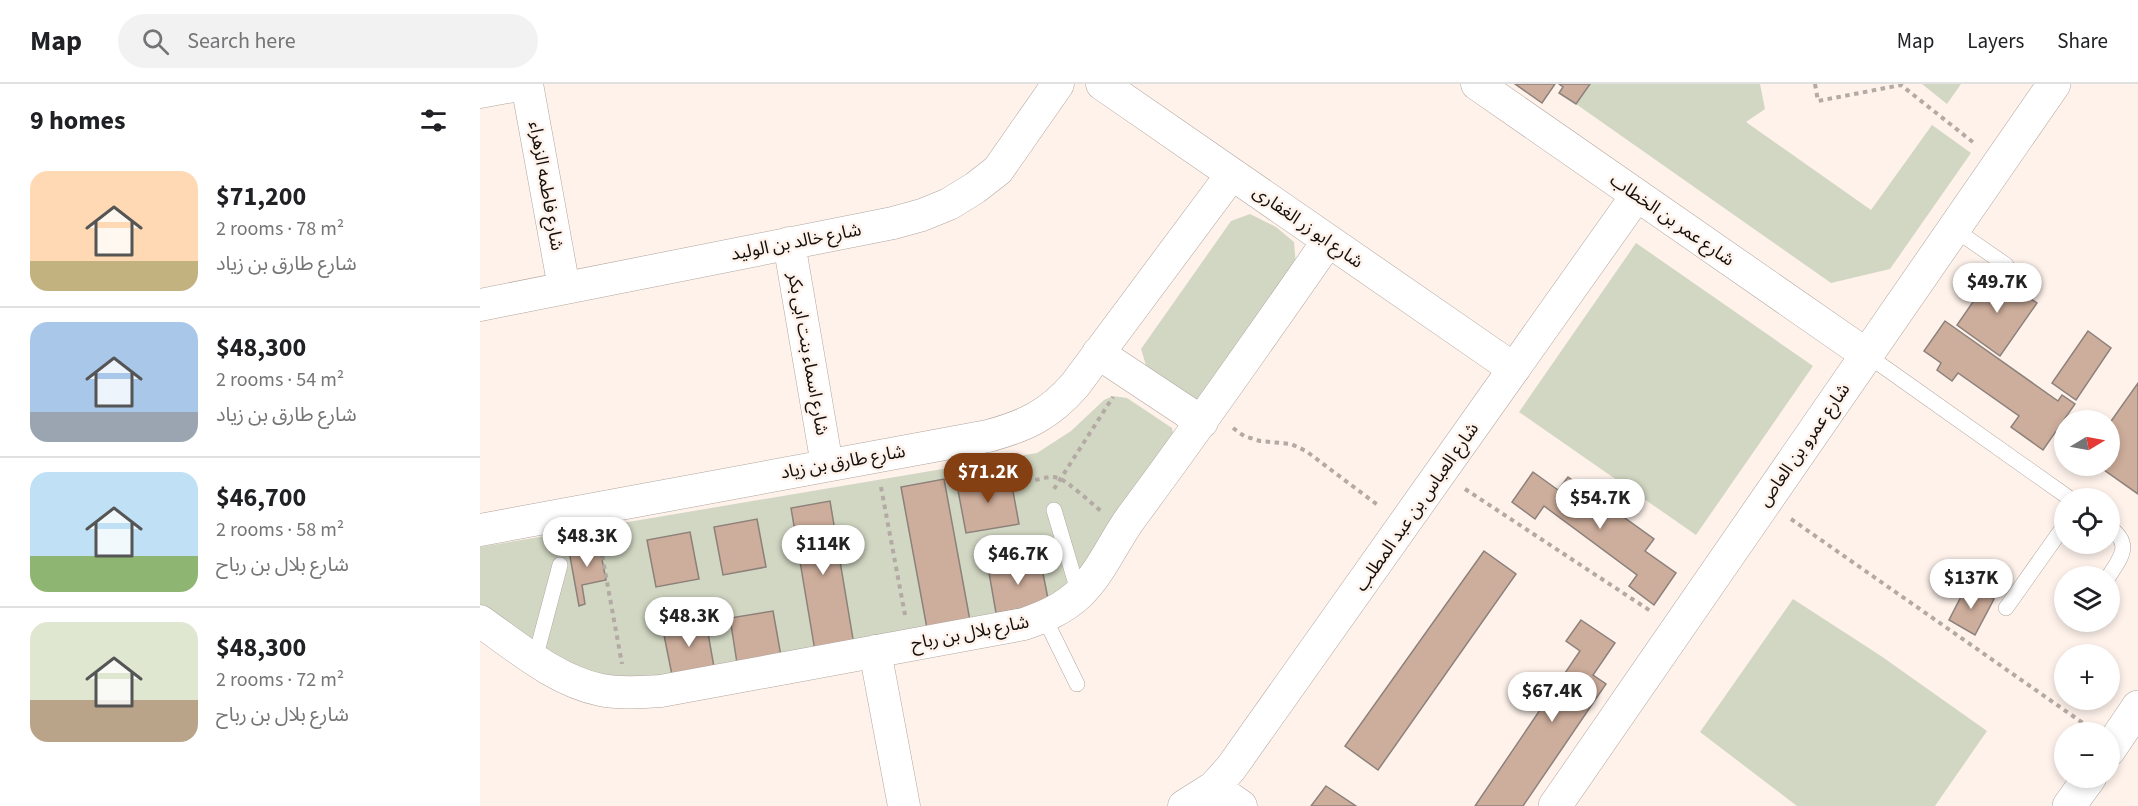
<!DOCTYPE html>
<meta charset="utf-8">
<style>
:root{--surface:#fff;--page:#f2f2f2;--text:#202124;--muted:#757577;--line:#e0e0e0;--accent:#844013}
body{margin:0;font-family:"Source Sans 3","Noto Sans Arabic",sans-serif;background:var(--page);color:var(--text);height:100vh;display:flex;flex-direction:column;font-size:22px;white-space:nowrap}
*{box-sizing:border-box;margin:0}
p{font-size:20px;color:var(--muted)}
.icon{flex:none;width:33px;height:33px;fill:none;stroke:currentColor;stroke-width:2;stroke-linecap:round;stroke-linejoin:round}
.map{position:relative;flex:1;overflow:hidden}
.sheet{display:flex;flex-direction:column;background:var(--surface);width:480px}
.sheet>*{flex:none}
.needle{width:39px;rotate:80deg}
.controls{position:absolute;left:1574px;top:326px;display:grid;gap:12px}
.controls a{display:grid;place-items:center;width:66px;height:66px;border-radius:50%;background:var(--surface);box-shadow:0 3px 9px #0003;font-size:30px}
.price{position:absolute;translate:-50% -51px;padding:0 14px;border-radius:21px;background:#fff;color:#222;font-size:20px;line-height:39px;filter:drop-shadow(0 2px 3px #0008)}
.price::after{content:'';position:absolute;left:50%;top:36px;width:18px;height:14px;margin-left:-9px;background:inherit;clip-path:polygon(0 0,100% 0,50% 100%)}
.price.on{background:var(--accent);color:#fff}
ul{padding:0;list-style:none}
li{display:flex;align-items:center;gap:18px;height:150px;padding:0 30px}
li+li{border-top:2px solid var(--line)}
li span{display:grid;place-items:center;flex:none;width:168px;height:120px;border-radius:18px;color:#555}
li>.icon{margin-inline-start:auto}
span .icon{width:72px;height:72px;fill:#fffc;stroke-width:1}
li b{font-size:26px}
h2{display:flex;justify-content:space-between;align-items:center;height:72px;padding:0 30px;font-size:26px}
header{display:flex;align-items:center;gap:36px;box-sizing:border-box;height:84px;padding:0 30px;background:var(--surface);border-bottom:2px solid var(--line)}
header strong{font-size:28px}
nav{display:flex;gap:33px;margin-inline-start:auto;font-size:21px}
.search{width:420px;height:54px;background:var(--page);display:flex;align-items:center;gap:15px;box-sizing:border-box;padding:0 21px;border-radius:33px;color:var(--muted);font-size:22px}
main{display:flex;flex:1;min-height:0}
.map>svg:first-child{display:block}
</style>
<header>
<strong>Map</strong>
<div class="search"><svg class="icon" aria-label="search" viewBox="0 0 24 24"><circle cx="10" cy="10" r="6"/><path d="M15 15l6 6"/></svg>Search here</div>
<nav><a>Map</a><a>Layers</a><a>Share</a></nav>
</header>
<main>
<section class="sheet">
<h2>9 homes<svg class="icon" aria-label="filters" viewBox="0 0 24 24"><path d="M4 7h16M4 17h16"/><circle cx="9" cy="7" r="2"/><circle cx="15" cy="17" r="2"/></svg></h2>
<ul>
<li><span style="background:linear-gradient(#ffd9b3 75%,#c2b280 0)"><svg class="icon" aria-label="home" viewBox="0 0 24 24"><path d="M3 11l9-7 9 7M6 9v11h12V9"/></svg></span><div><b>$71,200</b><p>2 rooms · 78 m²</p><p>شارع طارق بن زياد</p></div></li>
<li><span style="background:linear-gradient(#a9c7e8 75%,#9aa5b1 0)"><svg class="icon" aria-label="home" viewBox="0 0 24 24"><path d="M3 11l9-7 9 7M6 9v11h12V9"/></svg></span><div><b>$48,300</b><p>2 rooms · 54 m²</p><p>شارع طارق بن زياد</p></div></li>
<li><span style="background:linear-gradient(#bfe0f5 70%,#8fb573 0)"><svg class="icon" aria-label="home" viewBox="0 0 24 24"><path d="M3 11l9-7 9 7M6 9v11h12V9"/></svg></span><div><b>$46,700</b><p>2 rooms · 58 m²</p><p>شارع بلال بن رباح</p></div></li>
<li><span style="background:linear-gradient(#dfe7d0 65%,#b9a48a 0)"><svg class="icon" aria-label="home" viewBox="0 0 24 24"><path d="M3 11l9-7 9 7M6 9v11h12V9"/></svg></span><div><b>$48,300</b><p>2 rooms · 72 m²</p><p>شارع بلال بن رباح</p></div></li>
</ul>
</section>
<div class="map">
<svg width="1658" height="722" viewBox="0 0 1658 722">
<rect width="100%" height="100%" fill="#fef2eb"/>
<path fill="#d2d7c3" d="M 1110,0 L 1280,0 L 1285,25 L 1266,38 L 1391,126 L 1452,41 L 1491,69 L 1410,185 L 1351,199 L 1096,20 Z
M 1442,0 L 1481,0 L 1467,20 Z
M 770,130 L 796,143 L 814,158 L 816,182 L 724,315 L 708,316 L 668,288 L 661,265 L 751,137 Z
M 1156,159 L 1333,282 L 1216,451 L 1039,328 Z
M 633,312 L 647,314 L 692,344 L 694,353 L 593,518 L 151,612 L 117,600 L 0,522 L 0,463 L 557,369 L 591,347 L 624,316 Z
M 1313,515 L 1401,572 L 1507,647 L 1455,722 L 1317,722 L 1220,648 Z"/>
<path fill="#cdad9b" stroke="#8c817b" stroke-width="1.5" d="M 1035,0 L 1075,0 L 1062,19 Z
M 1079,0 L 1110,0 L 1096,20 L 1079,9 L 1083,3 Z
M 1513,189 L 1557,219 L 1520,272 L 1477,241 Z
M 1465,237 L 1578,317 L 1582,311 L 1595,320 L 1563,366 L 1531,343 L 1539,332 L 1478,289 L 1472,297 L 1457,286 L 1461,279 L 1444,267 Z
M 1608,247 L 1631,264 L 1596,316 L 1572,299 Z
M 1658,299 L 1658,410 L 1617,381 L 1629,381 L 1629,340 Z
M 1053,388 L 1078,406 L 1088,393 L 1174,455 L 1165,467 L 1196,489 L 1174,521 L 1149,502 L 1157,491 L 1064,422 L 1055,435 L 1032,418 Z
M 530,391 L 539,440 L 486,449 L 477,401 Z
M 464,395 L 491,542 L 448,550 L 421,403 Z
M 350,417 L 374,561 L 335,567 L 311,424 Z
M 277,435 L 286,483 L 243,491 L 234,443 Z
M 210,448 L 219,495 L 176,503 L 167,456 Z
M 119,460 L 126,496 L 102,501 L 105,520 L 99,522 L 89,467 Z
M 1004,467 L 1036,490 L 898,686 L 865,662 Z
M 560,474 L 569,520 L 516,529 L 508,483 Z
M 1487,501 L 1514,515 L 1495,551 L 1469,536 Z
M 293,527 L 301,572 L 257,579 L 250,534 Z
M 1101,536 L 1135,559 L 1113,591 L 1126,600 L 1043,722 L 995,722 L 1100,567 L 1086,557 Z
M 226,538 L 234,583 L 192,591 L 183,546 Z
M 846,702 L 876,722 L 831,722 Z"/>
<g fill="none" stroke-linecap="round" stroke-linejoin="round">
<g stroke="#b0a59e" stroke-width="16">
<path id="lane" d="M 1474,145 L 1526,181
M 1387,271 L 1589,414
M 574,426 L 599,510
M 1629,492 C 1641,473 1653,460 1629,443
M 1526,524 L 1584,442
M 564,533 L 597,600
M 55,575 L 80,481"/>
</g>
<g stroke="#b0a59e" stroke-width="33">
<path id="street" d="M 47,0 L 84,204
M 622,0 L 1034,285
M 997,0 L 1387,271
M 0,8 L 44,0
M 309,159 L 347,381
M 0,221 L 413,139 L 442,131 L 469,120 L 495,104 L 518,86 L 578,0
M 618,269 L 722,338
M 0,446 L 508,352 C 545,342 569,331 595,301 L 752,90
M 0,537 C 37,563 76,597 121,606 C 141,610 161,608 181,607 L 544,540 C 564,533 583,525 599,510 C 622,488 634,456 653,431 C 720,341 784,249 848,157
M 395,567 L 424,722
M 734,703 L 761,722
M 704,722 L 734,703 L 751,684 L 1157,111"/>
</g>
<g stroke="#b0a59e" stroke-width="34">
<path id="secondary" d="M 1629,666 L 1658,623
M 1075,722 L 1574,0
M 1589,722 L 1610,693"/>
</g>
<path stroke="#b3aaa4" stroke-width="4" stroke-dasharray="4.5 4.5" stroke-linecap="butt" d="M 1335,0 L 1338,17 L 1421,1 L 1494,59
M 753,344 L 764,352 L 780,357 L 811,360 L 826,367 L 899,422
M 533,374 C 540,413 562,388 578,394 C 589,398 611,419 621,427
M 401,403 L 425,531
M 574,405 L 633,313
M 985,405 L 1172,528
M 1311,435 L 1610,644
M 119,454 L 142,580"/>
<use href="#lane" stroke="#fff" stroke-width="15"/>
<use href="#street" stroke="#fff" stroke-width="32"/>
<use href="#secondary" stroke="#fff" stroke-width="33"/>
</g>
<g text-anchor="middle" dominant-baseline="central" stroke-width="5" stroke-linejoin="round" paint-order="stroke">
<g font-size="18" fill="#120f0c" stroke="#fef2eb">
<text transform="translate(66 102) rotate(80)">شارع فاطمه الزهراء</text>
<text transform="translate(1192 136) rotate(35)">شارع عمر بن الخطاب</text>
<text transform="translate(828 143) rotate(35)">شارع ابو زر الغفارى</text>
<text transform="translate(316 158) rotate(-11)">شارع خالد بن الوليد</text>
<text transform="translate(328 270) rotate(80)">شارع اسماء بنت ابى بكر</text>
<text transform="translate(1324 361) rotate(-55)">شارع عمرو بن العاص</text>
<text transform="translate(363 378) rotate(-10)">شارع طارق بن زياد</text>
<text transform="translate(937 423) rotate(-55)">شارع العباس بن عبد المطلب</text>
<text transform="translate(490 549) rotate(-11)">شارع بلال بن رباح</text>
</g>
</g>
</svg>
<div class="controls">
<a><svg class="needle" viewBox="-14 -14 28 28"><path d="M0-13l5 13h-10z" fill="#e53935"/><path d="M0 13l5-13h-10z" fill="#757577"/></svg></a>
<a><svg class="icon" aria-label="locate" viewBox="0 0 24 24"><circle cx="12" cy="12" r="6"/><path d="M12 2v4M12 18v4M2 12h4M18 12h4"/></svg></a>
<a><svg class="icon" aria-label="layers" viewBox="0 0 24 24"><path d="M12 4l9 5-9 5-9-5zM3 14l9 5 9-5"/></svg></a>
<a>+</a>
<a>−</a>
</div>
<b class="price" style="left:1517px;top:230px">$49.7K</b>
<b class="price on" style="left:508px;top:420px">$71.2K</b>
<b class="price" style="left:1120px;top:446px">$54.7K</b>
<b class="price" style="left:107px;top:484px">$48.3K</b>
<b class="price" style="left:343px;top:492px">$114K</b>
<b class="price" style="left:538px;top:502px">$46.7K</b>
<b class="price" style="left:1491px;top:526px">$137K</b>
<b class="price" style="left:209px;top:564px">$48.3K</b>
<b class="price" style="left:1072px;top:639px">$67.4K</b>
</div>
</main>
